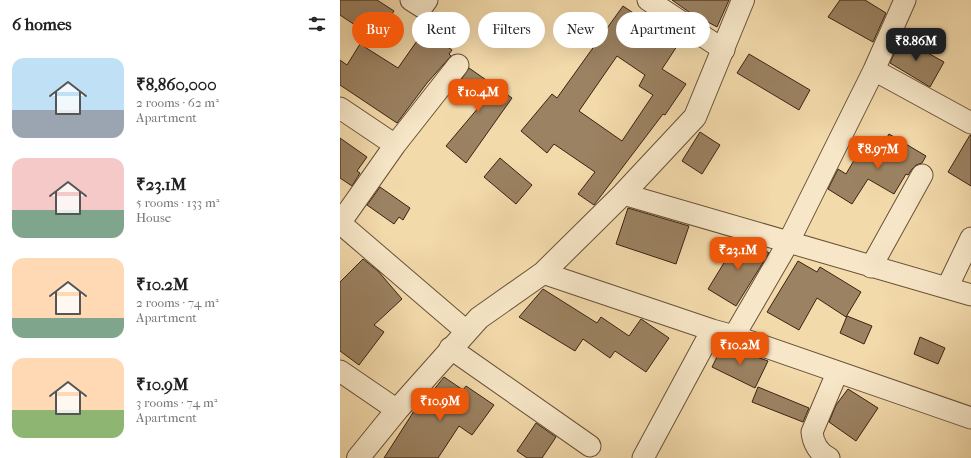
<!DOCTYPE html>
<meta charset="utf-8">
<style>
:root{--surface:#fff;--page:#f2f2f2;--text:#222;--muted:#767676;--accent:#ea580c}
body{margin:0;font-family:"IM FELL French Canon",serif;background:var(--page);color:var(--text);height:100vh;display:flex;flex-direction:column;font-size:15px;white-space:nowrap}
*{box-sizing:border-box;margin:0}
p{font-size:13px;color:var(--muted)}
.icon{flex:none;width:22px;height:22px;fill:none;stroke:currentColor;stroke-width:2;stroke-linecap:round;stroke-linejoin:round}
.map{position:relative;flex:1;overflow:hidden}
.sheet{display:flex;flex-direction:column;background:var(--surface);width:340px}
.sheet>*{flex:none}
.guide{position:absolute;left:12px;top:12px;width:380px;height:36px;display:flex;gap:8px}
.price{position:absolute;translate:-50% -34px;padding:0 9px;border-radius:8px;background:var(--accent);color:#fff;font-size:13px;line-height:26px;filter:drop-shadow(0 1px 2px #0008)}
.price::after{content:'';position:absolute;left:50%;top:24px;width:12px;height:9px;margin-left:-6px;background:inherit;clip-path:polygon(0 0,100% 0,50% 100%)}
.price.selected{background:#222;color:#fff}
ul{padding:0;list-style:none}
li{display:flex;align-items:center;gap:12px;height:100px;padding:0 12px}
li span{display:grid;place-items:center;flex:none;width:112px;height:80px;border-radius:12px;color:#555}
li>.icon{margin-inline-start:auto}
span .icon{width:48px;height:48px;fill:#fffc;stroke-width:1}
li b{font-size:17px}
h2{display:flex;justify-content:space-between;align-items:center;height:48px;padding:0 12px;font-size:17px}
.tag{padding:0 14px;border-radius:18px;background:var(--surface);box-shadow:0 4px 16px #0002;font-size:14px;line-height:36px}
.tag.selected{background:var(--accent);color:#fff}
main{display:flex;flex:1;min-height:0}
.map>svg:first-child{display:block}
</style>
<main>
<section class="sheet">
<h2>6 homes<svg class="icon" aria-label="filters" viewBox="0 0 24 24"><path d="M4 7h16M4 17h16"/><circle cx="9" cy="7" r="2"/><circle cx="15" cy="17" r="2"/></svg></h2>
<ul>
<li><span style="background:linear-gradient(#bfe0f5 65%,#9aa5b1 0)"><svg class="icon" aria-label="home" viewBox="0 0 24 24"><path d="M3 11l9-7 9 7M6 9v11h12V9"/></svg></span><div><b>₹8,860,000</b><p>2 rooms · 62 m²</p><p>Apartment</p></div></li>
<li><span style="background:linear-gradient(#f6c9c9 65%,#7fa58c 0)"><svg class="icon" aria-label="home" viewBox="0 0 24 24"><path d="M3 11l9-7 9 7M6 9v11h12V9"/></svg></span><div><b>₹23.1M</b><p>5 rooms · 133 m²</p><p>House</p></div></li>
<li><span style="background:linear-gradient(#ffd9b3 75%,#7fa58c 0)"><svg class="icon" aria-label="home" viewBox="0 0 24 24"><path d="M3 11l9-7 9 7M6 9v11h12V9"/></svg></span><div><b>₹10.2M</b><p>2 rooms · 74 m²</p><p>Apartment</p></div></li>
<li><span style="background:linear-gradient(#ffd9b3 65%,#8fb573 0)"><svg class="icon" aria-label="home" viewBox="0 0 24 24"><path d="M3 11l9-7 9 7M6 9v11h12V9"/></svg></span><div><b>₹10.9M</b><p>3 rooms · 74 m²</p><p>Apartment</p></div></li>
</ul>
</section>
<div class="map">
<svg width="631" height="458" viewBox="0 0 631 458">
<rect width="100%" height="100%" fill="#f3daab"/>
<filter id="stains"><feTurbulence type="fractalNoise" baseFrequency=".005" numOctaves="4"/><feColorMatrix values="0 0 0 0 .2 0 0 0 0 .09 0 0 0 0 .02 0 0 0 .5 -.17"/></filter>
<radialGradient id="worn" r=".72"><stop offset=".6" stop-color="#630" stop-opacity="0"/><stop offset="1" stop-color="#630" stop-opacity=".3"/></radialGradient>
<path fill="#9b8262" stroke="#3b2312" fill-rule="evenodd" d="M 0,0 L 37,0 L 54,11 L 36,39 L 0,15 Z
M 332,0 L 389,0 L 377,27 L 357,16 L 356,17 Z
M 500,0 L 525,0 L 546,13 L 533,42 L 488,17 Z
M 283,6 L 317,29 L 321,23 L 343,37 L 322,69 L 346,84 L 325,115 L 323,114 L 254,205 L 238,194 L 255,172 L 214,144 L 207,153 L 181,131 L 212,94 L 217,98 ZM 277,56 L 305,75 L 299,86 L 313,95 L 282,141 L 239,111 Z
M 84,31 L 112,50 L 109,54 L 111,56 L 87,83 L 57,123 L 0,85 L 0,60 L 7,65 L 20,44 L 58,68 Z
M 561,38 L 604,62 L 590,87 L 550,63 Z
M 409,54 L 470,90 L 459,110 L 397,73 Z
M 129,68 L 172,98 L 126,163 L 106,146 L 139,107 L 114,90 Z
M 360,132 L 380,145 L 362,174 L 342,161 Z
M 549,134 L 586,156 L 582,163 L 576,165 L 572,169 L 568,175 L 566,174 L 554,194 L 528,179 L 512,204 L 488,189 L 498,169 L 506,174 L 519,152 L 533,160 Z
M 630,135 L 631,135 L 631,186 L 608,172 Z
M 0,138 L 27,157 L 17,171 L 20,173 L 12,186 L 0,178 Z
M 160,158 L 192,185 L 176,204 L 144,177 Z
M 40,187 L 70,208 L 63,220 L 59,217 L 54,224 L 27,205 Z
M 288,208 L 349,226 L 336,264 L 276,244 Z
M 398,240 L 417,245 L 429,253 L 396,306 L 368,289 Z
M 23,259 L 38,271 L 62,299 L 34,325 L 44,332 L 19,365 L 0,351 L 0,282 Z
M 458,261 L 477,272 L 480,267 L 521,292 L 506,317 L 477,298 L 459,330 L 427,312 Z
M 203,289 L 257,323 L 261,317 L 289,336 L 301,319 L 329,338 L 306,372 L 275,351 L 270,358 L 243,339 L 235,351 L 179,317 Z
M 507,316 L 532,326 L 524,344 L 500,333 Z
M 580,337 L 605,348 L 598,364 L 574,354 Z
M 383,345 L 428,361 L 415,388 L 372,367 Z
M 104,377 L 123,390 L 126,386 L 154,405 L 132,435 L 119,426 L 98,458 L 44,458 L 74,411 L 76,412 Z
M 418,387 L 469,408 L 463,422 L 412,402 Z
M 508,389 L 538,408 L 516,441 L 489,422 L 496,405 Z
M 196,423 L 216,437 L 202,458 L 187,458 L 177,451 Z"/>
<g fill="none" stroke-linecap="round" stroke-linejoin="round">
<g stroke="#695138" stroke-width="23">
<path id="minor" d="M 71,0 L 82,7 L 87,0
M 308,0 L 384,50
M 534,70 L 631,123
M 0,108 L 55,145
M 283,194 L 631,295
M 0,223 L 55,145 L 118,65
M 0,223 L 126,331
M 531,267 L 582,175
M 203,273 L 372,330 L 394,336 L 631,418
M 607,288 L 631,238
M 394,336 L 448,243 L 534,70 L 565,0
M 110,348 L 250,446
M 0,371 L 57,410
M 303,458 L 372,330
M 489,458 C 479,453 473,443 472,432 L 497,373"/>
</g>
<g stroke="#695138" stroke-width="24">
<path id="tertiary" d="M 18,458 L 57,410 L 139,318 L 203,273 L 283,194 L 355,117 L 403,0"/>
</g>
<use href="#minor" stroke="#f7e7c8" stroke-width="21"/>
<use href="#tertiary" stroke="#f7e7c8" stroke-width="22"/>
</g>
<rect width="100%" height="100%" filter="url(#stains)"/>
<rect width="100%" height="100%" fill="url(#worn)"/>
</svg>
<b class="price selected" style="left:576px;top:62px">₹8.86M</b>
<b class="price" style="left:138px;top:113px">₹10.4M</b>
<b class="price" style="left:538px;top:170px">₹8.97M</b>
<b class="price" style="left:398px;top:271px">₹23.1M</b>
<b class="price" style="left:400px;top:366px">₹10.2M</b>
<b class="price" style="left:100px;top:422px">₹10.9M</b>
<div class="guide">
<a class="tag selected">Buy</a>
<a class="tag">Rent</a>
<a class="tag">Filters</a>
<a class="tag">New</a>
<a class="tag">Apartment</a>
</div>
</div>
</main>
